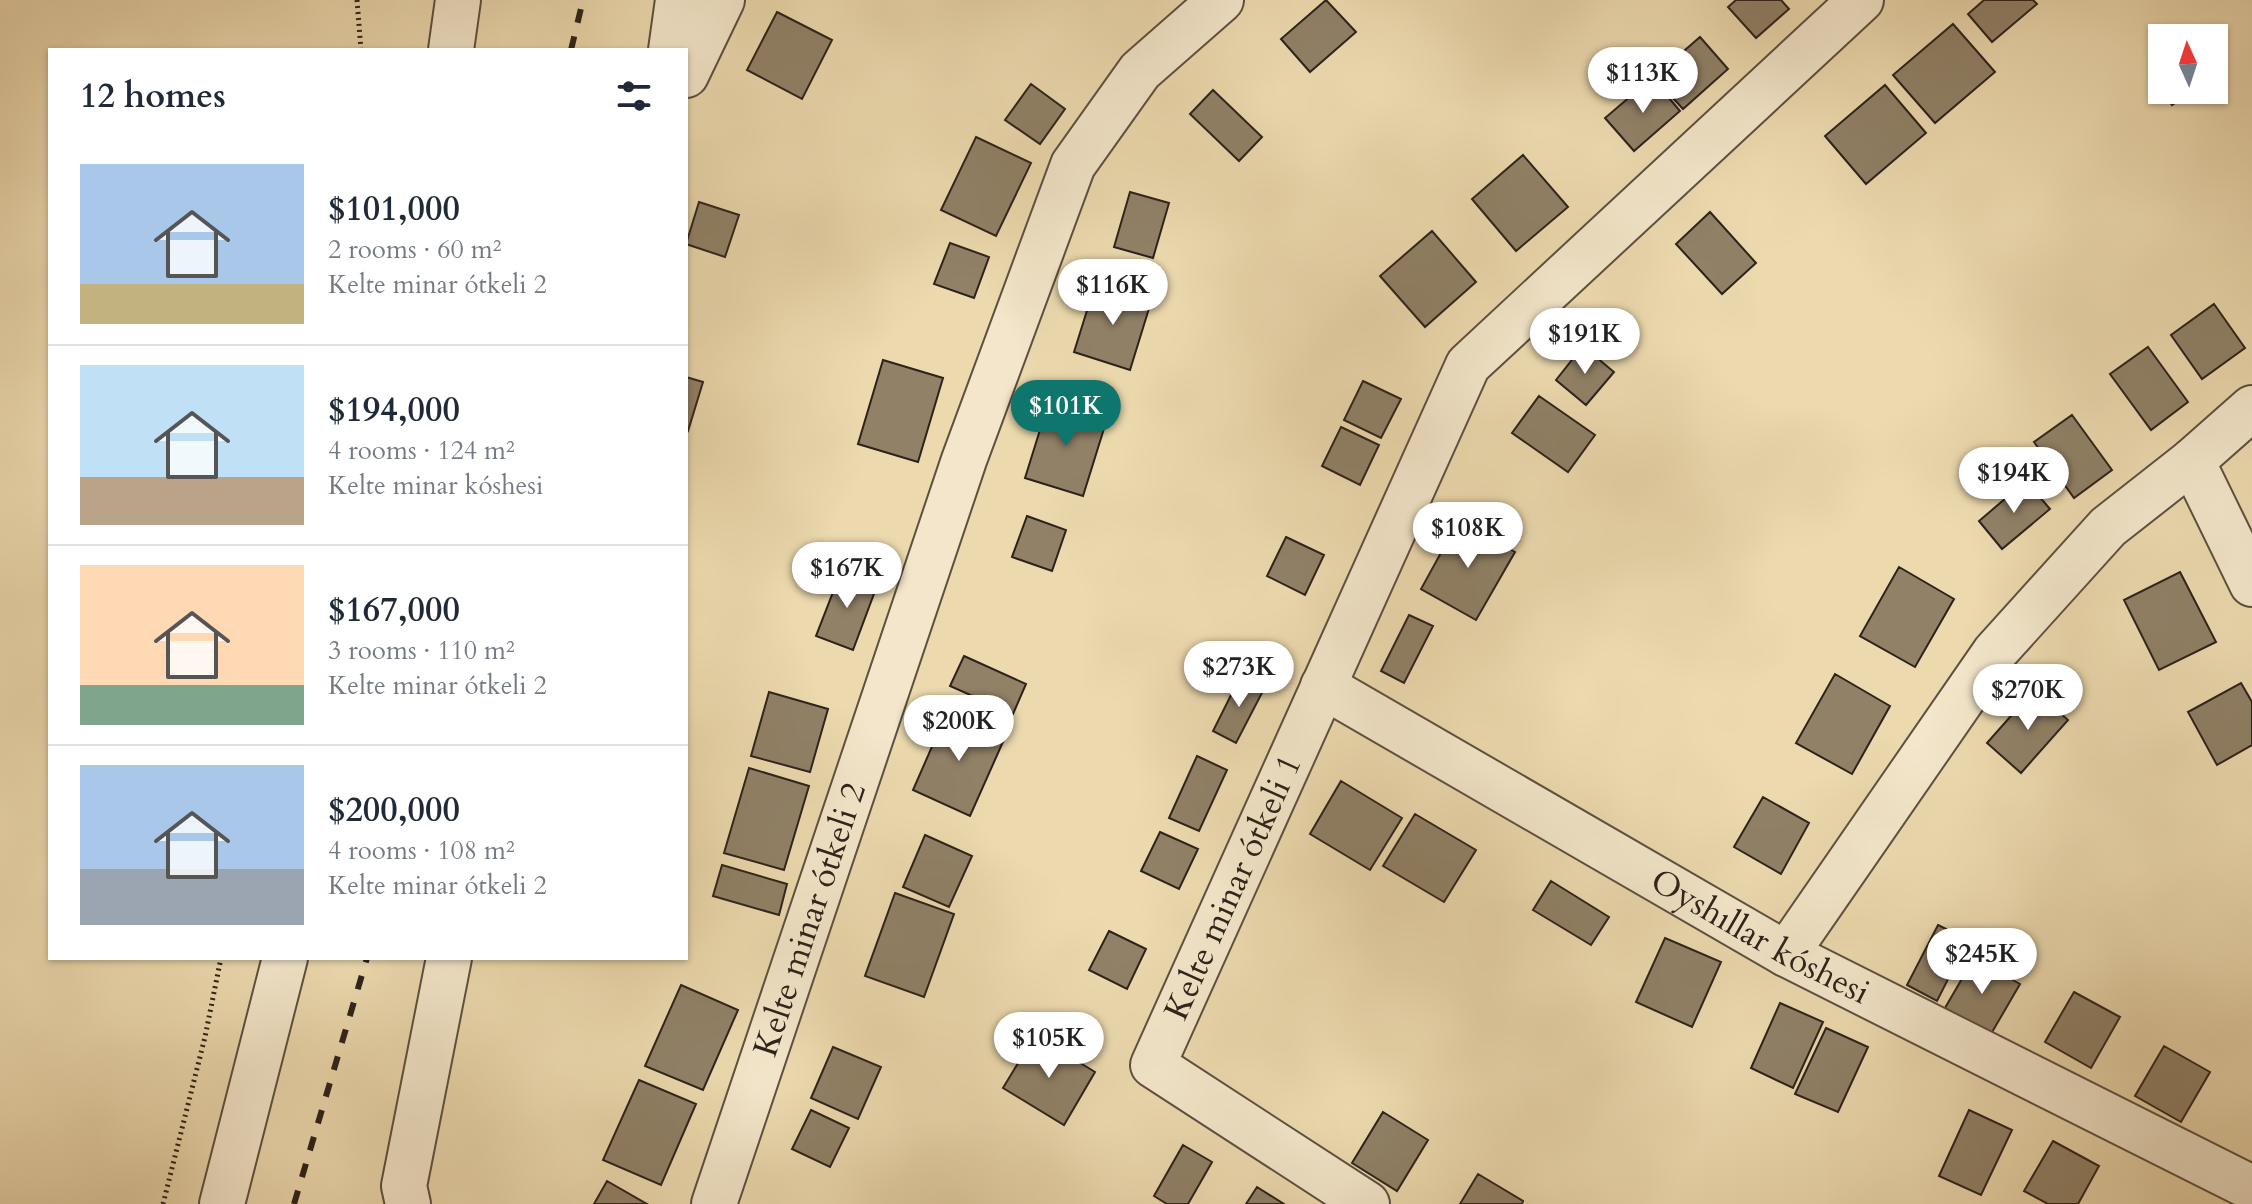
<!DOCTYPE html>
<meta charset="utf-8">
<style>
:root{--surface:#fff;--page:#f6f6f7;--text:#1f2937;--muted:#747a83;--line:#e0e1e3;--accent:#0f766e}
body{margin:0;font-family:Cardo,serif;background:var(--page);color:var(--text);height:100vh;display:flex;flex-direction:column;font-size:30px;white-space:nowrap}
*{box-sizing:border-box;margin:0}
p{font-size:26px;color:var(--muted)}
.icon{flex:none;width:44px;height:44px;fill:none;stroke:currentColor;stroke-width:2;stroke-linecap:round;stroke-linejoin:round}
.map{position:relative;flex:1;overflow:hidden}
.drawer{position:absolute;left:48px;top:48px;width:640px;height:912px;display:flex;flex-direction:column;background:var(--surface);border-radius:0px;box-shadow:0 2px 6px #0004}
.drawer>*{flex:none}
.needle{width:52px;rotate:357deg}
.buttons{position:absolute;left:2148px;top:24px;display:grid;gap:16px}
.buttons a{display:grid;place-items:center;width:80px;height:80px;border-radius:0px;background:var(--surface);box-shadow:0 2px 6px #0004;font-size:40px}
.price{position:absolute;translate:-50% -68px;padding:0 18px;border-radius:28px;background:#fff;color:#222;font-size:26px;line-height:52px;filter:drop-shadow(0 2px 4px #0008)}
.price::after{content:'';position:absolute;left:50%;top:48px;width:24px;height:18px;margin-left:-12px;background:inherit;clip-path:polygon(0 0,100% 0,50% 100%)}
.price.selected{background:var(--accent);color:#fff}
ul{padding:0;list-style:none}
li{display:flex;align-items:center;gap:24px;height:200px;padding:0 32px}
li+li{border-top:2px solid var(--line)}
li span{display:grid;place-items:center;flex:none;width:224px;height:160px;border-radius:0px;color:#555}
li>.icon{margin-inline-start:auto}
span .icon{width:96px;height:96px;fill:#fffc;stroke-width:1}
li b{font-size:34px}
h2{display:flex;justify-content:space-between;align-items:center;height:96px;padding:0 32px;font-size:34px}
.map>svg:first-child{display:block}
</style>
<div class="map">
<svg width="2252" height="1204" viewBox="0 0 2252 1204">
<rect width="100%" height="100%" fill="#ecd9ae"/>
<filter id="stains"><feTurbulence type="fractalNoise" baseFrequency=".0025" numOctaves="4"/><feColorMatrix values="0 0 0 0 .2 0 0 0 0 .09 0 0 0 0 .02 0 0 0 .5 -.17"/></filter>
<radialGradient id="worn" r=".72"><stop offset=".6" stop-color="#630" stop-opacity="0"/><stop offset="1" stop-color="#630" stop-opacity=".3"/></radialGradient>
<path fill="#908167" stroke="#2d221b" stroke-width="2" d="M 1326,0 L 1356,32 L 1310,72 L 1281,39 Z
M 1736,0 L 1781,0 L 1789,9 L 1756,38 L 1728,7 Z
M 1984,0 L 2033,0 L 2037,4 L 1992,42 L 1968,14 Z
M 777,12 L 832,40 L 802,99 L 747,70 Z
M 1953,24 L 1995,72 L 1935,123 L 1893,75 Z
M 1700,37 L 1728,69 L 1683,109 L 1654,77 Z
M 2162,67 L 2162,90 L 2194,90 L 2172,105 L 2151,74 Z
M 1652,78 L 1680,111 L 1634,151 L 1605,118 Z
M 1031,84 L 1065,109 L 1040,144 L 1005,120 Z
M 1885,85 L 1926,133 L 1866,184 L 1825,136 Z
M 1213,90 L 1262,137 L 1239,161 L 1190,114 Z
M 976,137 L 1031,163 L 996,236 L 941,210 Z
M 1523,155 L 1568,207 L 1516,251 L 1472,199 Z
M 1130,192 L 1169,203 L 1153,258 L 1114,247 Z
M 699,202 L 739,215 L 725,257 L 686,244 Z
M 1710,212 L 1756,263 L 1722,294 L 1676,244 Z
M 1432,231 L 1476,282 L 1425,327 L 1380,276 Z
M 950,243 L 989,257 L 974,298 L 934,284 Z
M 1095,285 L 1151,302 L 1130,370 L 1074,352 Z
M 2214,304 L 2245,348 L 2202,379 L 2171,335 Z
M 1583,346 L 1614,372 L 1586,405 L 1556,380 Z
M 2148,347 L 2188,402 L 2151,430 L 2110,374 Z
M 883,360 L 943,378 L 918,462 L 858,444 Z
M 686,377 L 703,382 L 688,431 L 686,430 Z
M 1363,381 L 1401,399 L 1381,438 L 1344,420 Z
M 1539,396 L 1595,435 L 1568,472 L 1512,433 Z
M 1049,401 L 1107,419 L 1083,496 L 1025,478 Z
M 2072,415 L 2112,470 L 2074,498 L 2034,442 Z
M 1341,427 L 1379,445 L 1360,485 L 1322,466 Z
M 2026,481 L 2050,509 L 2002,549 L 1979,521 Z
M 1027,516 L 1066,530 L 1052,571 L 1012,557 Z
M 1459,520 L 1515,552 L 1476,620 L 1421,589 Z
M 1286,537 L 1324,555 L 1305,595 L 1267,576 Z
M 1899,567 L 1954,599 L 1915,667 L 1860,636 Z
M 842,569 L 878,583 L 853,650 L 816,636 Z
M 2180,572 L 2216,642 L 2159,670 L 2124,600 Z
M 1409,615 L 1433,626 L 1404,683 L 1381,671 Z
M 964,656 L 1026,684 L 1013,714 L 950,686 Z
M 1835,674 L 1890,706 L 1852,774 L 1796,743 Z
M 1241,675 L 1265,687 L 1236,743 L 1213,731 Z
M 2241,683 L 2252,702 L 2252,745 L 2217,765 L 2188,712 Z
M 2034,690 L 2068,720 L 2021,773 L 1987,743 Z
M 769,692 L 828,709 L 810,772 L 751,756 Z
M 948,710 L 1006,735 L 970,816 L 913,790 Z
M 1197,756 L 1227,770 L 1199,831 L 1169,818 Z
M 749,768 L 809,786 L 784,870 L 724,853 Z
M 1341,781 L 1402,818 L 1370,870 L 1310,834 Z
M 1763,797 L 1809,823 L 1781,874 L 1734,847 Z
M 1415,814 L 1476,850 L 1444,902 L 1383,866 Z
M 1160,832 L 1198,849 L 1179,889 L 1141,871 Z
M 925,835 L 972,856 L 949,907 L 903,887 Z
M 722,865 L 787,884 L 779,915 L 713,896 Z
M 1551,881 L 1609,917 L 1591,945 L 1533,910 Z
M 895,893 L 954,914 L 924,997 L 865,976 Z
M 1938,925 L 1968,940 L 1937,1001 L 1907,985 Z
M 1109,931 L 1146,949 L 1127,989 L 1089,970 Z
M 1665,938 L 1721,962 L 1692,1027 L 1636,1002 Z
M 1974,958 L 2020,984 L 1991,1034 L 1945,1008 Z
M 681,985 L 738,1010 L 703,1090 L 645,1066 Z
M 2074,992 L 2120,1017 L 2091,1068 L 2045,1042 Z
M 1780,1003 L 1823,1022 L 1793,1088 L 1751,1068 Z
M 1826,1028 L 1868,1047 L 1838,1112 L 1795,1094 Z
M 1035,1035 L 1095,1072 L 1064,1125 L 1003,1088 Z
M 2164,1046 L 2210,1072 L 2181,1122 L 2135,1096 Z
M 833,1047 L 881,1067 L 858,1119 L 811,1098 Z
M 639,1080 L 696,1104 L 661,1185 L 603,1160 Z
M 811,1110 L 849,1128 L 830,1167 L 792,1149 Z
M 1969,1110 L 2012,1130 L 1981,1195 L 1939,1176 Z
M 1383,1112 L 1428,1140 L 1397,1191 L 1352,1163 Z
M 2053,1141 L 2099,1166 L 2078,1204 L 2048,1204 L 2024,1191 Z
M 1183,1145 L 1212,1162 L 1188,1204 L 1167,1204 L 1154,1196 Z
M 1478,1174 L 1523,1201 L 1522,1204 L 1460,1204 Z
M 607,1181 L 647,1204 L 594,1204 Z
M 1257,1187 L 1284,1204 L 1246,1204 Z"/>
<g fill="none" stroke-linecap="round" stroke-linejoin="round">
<g stroke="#5d5040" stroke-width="48">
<g id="minor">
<path d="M 451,50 L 458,0"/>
<path d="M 671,50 L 678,0"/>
<path d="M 686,75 L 722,0"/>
<path d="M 2192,461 L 2252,584"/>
<path id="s1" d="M 1323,686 L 1786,954 L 2252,1188"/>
<path d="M 1786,954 L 1995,652 L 2108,527 L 2192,461 L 2252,408"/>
<path d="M 222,1204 L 285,958"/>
<path d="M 408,1204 L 404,1186 L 449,958"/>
<path id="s2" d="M 714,1204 L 964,460 L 1073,165 L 1140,71 L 1221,0"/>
<path id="s3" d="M 1367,1204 L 1153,1065 L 1468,365 L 1861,0"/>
</g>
</g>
<path stroke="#2d221b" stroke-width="5" stroke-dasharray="2 4" stroke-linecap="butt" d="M 357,0 L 361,50
M 163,1204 L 205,1037 L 221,958"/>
<use href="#minor" stroke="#f3e6ca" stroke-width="44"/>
<path stroke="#2d221b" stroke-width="6" stroke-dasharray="14 14" stroke-linecap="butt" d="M 571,50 L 583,0
M 294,1204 L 367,958"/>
</g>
<g text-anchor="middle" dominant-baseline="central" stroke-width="7" stroke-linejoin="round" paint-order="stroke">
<g font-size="34" fill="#2d221b" stroke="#f3e6ca">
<text stroke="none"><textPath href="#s3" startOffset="450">Kelte minar ótkeli 1</textPath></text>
<text stroke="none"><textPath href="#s2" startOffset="300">Kelte minar ótkeli 2</textPath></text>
<text stroke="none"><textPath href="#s1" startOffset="504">Oyshıllar kóshesi</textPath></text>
</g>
</g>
<rect width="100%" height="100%" filter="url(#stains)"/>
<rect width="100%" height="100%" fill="url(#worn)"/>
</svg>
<div class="buttons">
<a><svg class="needle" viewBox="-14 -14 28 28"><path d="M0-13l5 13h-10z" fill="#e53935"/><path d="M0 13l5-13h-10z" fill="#747a83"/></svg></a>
</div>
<b class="price" style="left:1643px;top:115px">$113K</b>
<b class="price" style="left:1113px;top:327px">$116K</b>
<b class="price" style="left:1585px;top:376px">$191K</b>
<b class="price selected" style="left:1066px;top:448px">$101K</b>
<b class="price" style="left:2014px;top:515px">$194K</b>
<b class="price" style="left:1468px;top:570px">$108K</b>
<b class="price" style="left:847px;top:610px">$167K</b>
<b class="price" style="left:1239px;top:709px">$273K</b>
<b class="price" style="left:2028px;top:732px">$270K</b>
<b class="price" style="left:959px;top:763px">$200K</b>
<b class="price" style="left:1982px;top:996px">$245K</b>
<b class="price" style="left:1049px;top:1080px">$105K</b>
<section class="drawer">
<h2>12 homes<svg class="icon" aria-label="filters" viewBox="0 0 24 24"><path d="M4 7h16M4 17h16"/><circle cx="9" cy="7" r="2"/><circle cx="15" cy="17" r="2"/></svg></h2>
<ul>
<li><span style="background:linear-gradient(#a9c7e8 75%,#c2b280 0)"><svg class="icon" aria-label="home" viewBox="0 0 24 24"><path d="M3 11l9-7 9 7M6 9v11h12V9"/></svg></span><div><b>$101,000</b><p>2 rooms · 60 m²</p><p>Kelte minar ótkeli 2</p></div></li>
<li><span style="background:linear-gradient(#bfe0f5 70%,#b9a48a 0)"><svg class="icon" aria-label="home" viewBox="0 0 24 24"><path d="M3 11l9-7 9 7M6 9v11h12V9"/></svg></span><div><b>$194,000</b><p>4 rooms · 124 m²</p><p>Kelte minar kóshesi</p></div></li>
<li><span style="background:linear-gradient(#ffd9b3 75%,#7fa58c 0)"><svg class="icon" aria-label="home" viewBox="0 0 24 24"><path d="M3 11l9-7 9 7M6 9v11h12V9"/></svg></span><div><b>$167,000</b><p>3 rooms · 110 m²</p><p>Kelte minar ótkeli 2</p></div></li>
<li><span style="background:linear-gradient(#a9c7e8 65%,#9aa5b1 0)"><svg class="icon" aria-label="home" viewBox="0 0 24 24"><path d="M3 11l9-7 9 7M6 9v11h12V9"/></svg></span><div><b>$200,000</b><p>4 rooms · 108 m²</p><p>Kelte minar ótkeli 2</p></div></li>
</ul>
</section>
</div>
